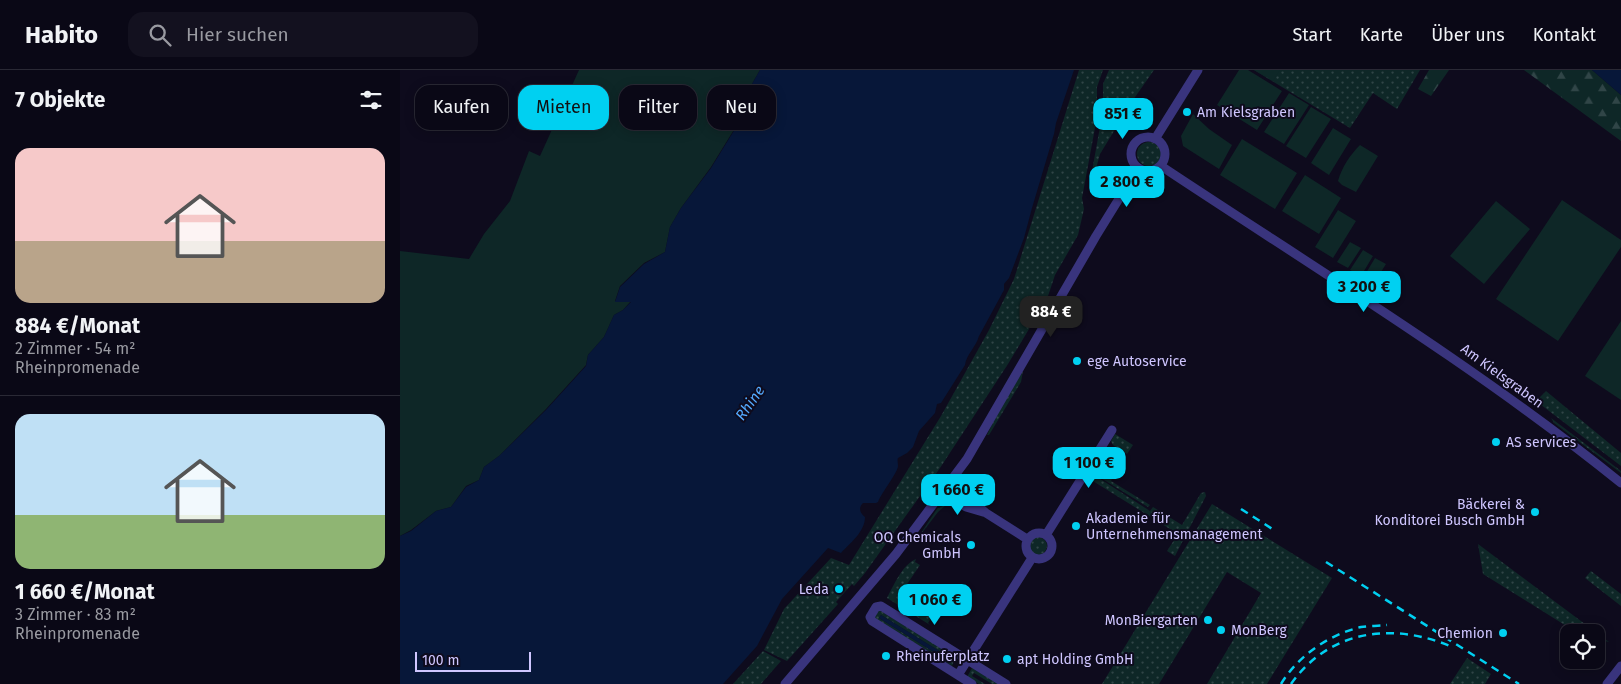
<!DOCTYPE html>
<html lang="de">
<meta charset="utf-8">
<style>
:root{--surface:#0a0816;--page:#13111f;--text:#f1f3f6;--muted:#999aa1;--line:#2a2935;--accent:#00d0f1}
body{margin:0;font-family:"Fira Sans",sans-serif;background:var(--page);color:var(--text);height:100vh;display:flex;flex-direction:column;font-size:19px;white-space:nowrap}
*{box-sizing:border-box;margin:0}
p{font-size:16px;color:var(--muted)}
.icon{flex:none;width:28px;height:28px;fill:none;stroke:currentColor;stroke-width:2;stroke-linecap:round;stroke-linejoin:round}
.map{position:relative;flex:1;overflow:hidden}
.panel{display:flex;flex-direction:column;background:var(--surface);width:400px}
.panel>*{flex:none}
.guide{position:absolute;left:15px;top:15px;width:475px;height:45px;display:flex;gap:10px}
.buttons{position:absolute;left:1160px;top:554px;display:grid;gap:10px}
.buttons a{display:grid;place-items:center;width:45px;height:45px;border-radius:10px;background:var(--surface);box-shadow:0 2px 12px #0003,0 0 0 1px var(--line);font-size:25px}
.scale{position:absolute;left:15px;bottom:12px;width:116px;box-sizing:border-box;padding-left:5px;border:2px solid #cfc6ff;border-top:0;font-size:14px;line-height:18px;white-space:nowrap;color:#cfc6ff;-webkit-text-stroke:4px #0e0b1d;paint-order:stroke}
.price{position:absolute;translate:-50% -42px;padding:0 11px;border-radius:10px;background:var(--accent);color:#111;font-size:16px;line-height:32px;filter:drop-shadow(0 1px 2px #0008)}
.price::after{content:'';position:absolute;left:50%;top:30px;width:15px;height:11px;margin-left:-8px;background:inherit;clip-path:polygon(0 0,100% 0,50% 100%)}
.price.on{background:#222;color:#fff}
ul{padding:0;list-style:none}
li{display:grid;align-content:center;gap:10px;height:265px;padding:0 15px}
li+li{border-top:1px solid var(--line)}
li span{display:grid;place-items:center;height:155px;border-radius:15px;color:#555}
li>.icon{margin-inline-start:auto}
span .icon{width:90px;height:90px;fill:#fffc;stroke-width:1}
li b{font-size:21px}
h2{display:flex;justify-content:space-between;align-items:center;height:60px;padding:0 15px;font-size:21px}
.tag{padding:0 18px;border-radius:15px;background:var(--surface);box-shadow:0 2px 12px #0003,0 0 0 1px var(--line);font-size:18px;line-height:45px}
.tag.on{background:var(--accent);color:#111}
header{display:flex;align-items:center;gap:30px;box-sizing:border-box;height:70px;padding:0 25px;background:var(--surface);border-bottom:1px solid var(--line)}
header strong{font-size:24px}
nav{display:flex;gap:28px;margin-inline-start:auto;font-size:18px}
.search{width:350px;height:45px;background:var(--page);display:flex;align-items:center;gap:12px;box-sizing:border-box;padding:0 18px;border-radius:15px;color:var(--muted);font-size:19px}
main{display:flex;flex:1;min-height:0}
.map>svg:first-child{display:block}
</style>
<header>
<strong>Habito</strong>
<div class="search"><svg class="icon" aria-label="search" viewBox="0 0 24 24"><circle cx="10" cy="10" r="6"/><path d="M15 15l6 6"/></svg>Hier suchen</div>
<nav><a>Start</a><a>Karte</a><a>Über uns</a><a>Kontakt</a></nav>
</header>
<main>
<section class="panel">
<h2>7 Objekte<svg class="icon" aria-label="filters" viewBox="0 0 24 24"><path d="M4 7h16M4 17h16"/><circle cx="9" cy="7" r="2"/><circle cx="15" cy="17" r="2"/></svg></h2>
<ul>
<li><span style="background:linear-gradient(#f6c9c9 60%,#b9a48a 0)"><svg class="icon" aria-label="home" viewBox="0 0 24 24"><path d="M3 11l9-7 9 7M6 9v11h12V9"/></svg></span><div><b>884 €/Monat</b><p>2 Zimmer · 54 m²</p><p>Rheinpromenade</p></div></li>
<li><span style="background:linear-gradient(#bfe0f5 65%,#8fb573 0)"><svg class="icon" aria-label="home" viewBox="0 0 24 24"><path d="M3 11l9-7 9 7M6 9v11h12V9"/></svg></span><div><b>1 660 €/Monat</b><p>3 Zimmer · 83 m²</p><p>Rheinpromenade</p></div></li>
</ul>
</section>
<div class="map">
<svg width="1221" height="614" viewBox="0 0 1221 614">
<defs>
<pattern id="grass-dots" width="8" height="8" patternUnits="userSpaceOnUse" patternTransform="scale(1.25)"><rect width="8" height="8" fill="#0e2727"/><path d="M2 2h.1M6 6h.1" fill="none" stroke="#304547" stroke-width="1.8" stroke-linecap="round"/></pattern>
<pattern id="forest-firs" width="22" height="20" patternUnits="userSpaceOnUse" patternTransform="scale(1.25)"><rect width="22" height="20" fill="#0e2727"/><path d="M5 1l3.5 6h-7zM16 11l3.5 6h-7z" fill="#304547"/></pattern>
</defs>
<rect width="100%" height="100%" fill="#0e0b1d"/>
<path fill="url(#grass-dots)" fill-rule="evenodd" d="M 679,0 L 703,0 L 697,17 L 697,47 L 682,128 L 684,139 L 678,165 L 655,205 L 647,229 L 608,294 L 540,398 L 465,503 L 454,516 L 452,514 L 436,532 L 438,534 L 387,591 L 364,580 L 384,539 L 431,488 L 449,495 L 541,346 L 589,260 L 614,209 Z
M 709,0 L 754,0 L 733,30 L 700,84 L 691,117 L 689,118 L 703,40 L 703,14 Z
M 854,0 L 1020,0 L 997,39 L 973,23 L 950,58 Z
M737 84a12 12 0 1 1 24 0a12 12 0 1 1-24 0Z
M 623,301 L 621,312 L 589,365 L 587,365 L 598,342 Z
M 1146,321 L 1221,383 L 1221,396 L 1136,331 Z
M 1151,348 L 1221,401 L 1221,403 L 1154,353 Z
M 715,364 L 733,375 L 727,384 L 713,375 L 711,371 Z
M 709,381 L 723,390 L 715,404 L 697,393 L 704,382 Z
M 695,396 L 713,406 L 711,411 L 750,435 L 748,437 L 691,402 Z
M 691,403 L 750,441 L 753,437 L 782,455 L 801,423 L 805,422 L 806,426 L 775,486 L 767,481 L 778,464 L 688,408 Z
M 547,434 L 538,442 L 515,472 L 537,439 Z
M 812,434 L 932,508 L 867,614 L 807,614 L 861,523 L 827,502 L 759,614 L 702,614 Z
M629 476a9 9 0 1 1 18 0a9 9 0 1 1-18 0Z
M 1078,474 L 1209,572 L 1196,569 L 1196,562 L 1176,562 L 1083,504 Z
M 516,489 L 515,492 L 520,495 L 499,526 L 532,547 L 528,553 L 530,555 L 487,528 C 494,515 502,495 516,489 Z
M 1191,501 L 1221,524 L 1221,536 L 1185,508 Z
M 479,540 L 556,587 L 552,596 L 474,548 ZM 481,545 L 552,589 L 550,592 L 479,548 Z
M 363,581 L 381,591 L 361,614 L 333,614 Z
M 1067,588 L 1091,604 L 1085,614 L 1050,614 Z
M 572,598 L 599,614 L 592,614 L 574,603 L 572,606 L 585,614 L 579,614 L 567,607 Z"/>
<path fill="url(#forest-firs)" d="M 1029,0 L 1049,0 L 1031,26 L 1018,19 Z
M 1124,0 L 1192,0 L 1221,25 L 1221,71 Z"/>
<path fill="#0e2727" d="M 179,0 L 360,0 L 340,35 L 343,45 L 311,97 L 281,138 L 270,157 L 265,182 L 244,193 L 220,216 L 215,231 L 231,231 L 223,240 L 214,245 L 204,267 L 188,285 L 186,295 L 146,339 L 99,386 L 84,397 L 79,410 L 66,416 L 51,437 L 36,441 L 11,460 L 0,466 L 0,181 L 69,189 L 84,164 L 110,131 L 129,81 L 140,86 Z
M 839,0 L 848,0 L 882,21 L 857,60 L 817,35 Z
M 854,0 L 880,0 L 873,11 Z
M 889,23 L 909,35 L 884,74 L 864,62 Z
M 911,37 L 931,49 L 906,88 L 886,76 Z
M 793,44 L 809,59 L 832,75 L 819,99 L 783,76 L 781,66 Z
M 933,58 L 951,69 L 929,105 L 911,93 Z
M 842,69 L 897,103 L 875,139 L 820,105 Z
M 960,75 L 978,86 L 956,122 L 942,115 L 938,111 C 942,97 950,85 960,75 Z
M 905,105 L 941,128 L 919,164 L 882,141 Z
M 1162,130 L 1221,170 L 1221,177 L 1158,271 L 1096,229 Z
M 1096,131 L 1130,159 L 1084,214 L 1050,186 Z
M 938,140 L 956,151 L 933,188 L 915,177 Z
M 950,172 L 961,178 L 948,198 L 937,192 Z
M 963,180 L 973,186 L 961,206 L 950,200 Z
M 975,188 L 986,194 L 973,215 L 963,208 Z
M 1221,251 L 1221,330 L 1185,306 Z"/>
<path fill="#071739" d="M 360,0 L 674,0 L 656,53 L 654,64 L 632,138 L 624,168 L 609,208 L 604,214 L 604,220 L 579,266 C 576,277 566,285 565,295 L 541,333 L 537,334 L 535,343 L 519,361 L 513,377 L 507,383 L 498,388 C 497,390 498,393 498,396 C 498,402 482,422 478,432 L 476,433 L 463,433 C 458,438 460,443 465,447 C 465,462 450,473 441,483 L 428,478 L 382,529 L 357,576 L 323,614 L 0,614 L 0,466 L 11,461 L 36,441 L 51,437 L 66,417 L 79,410 L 84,397 L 99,386 L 146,340 L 186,296 L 188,285 L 204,267 L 214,245 L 223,240 L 231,232 L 215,232 L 220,217 L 244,194 L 265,182 L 270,157 L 281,138 L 311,98 L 343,46 L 340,35 Z
M 1192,0 L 1221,0 L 1221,25 Z
M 481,545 L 552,589 L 550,592 L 479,548 Z"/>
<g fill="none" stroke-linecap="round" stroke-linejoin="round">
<path stroke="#39347d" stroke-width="9" d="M731 84a17 17 0 1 1 34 0a17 17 0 1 1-34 0Z
M 755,69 L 798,0
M 761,96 C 916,199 1076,296 1221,413
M 550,413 L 586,443 L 627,469
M 543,422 L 566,437 L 583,442
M626 476a13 13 0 1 1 26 0a13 13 0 1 1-26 0Z
M 646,465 L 712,360
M 558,605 L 632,488
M 385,614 L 496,484 L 567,389 L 696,166 L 738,98
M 572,614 L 472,551 L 470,547 L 476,537 L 481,536 L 606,614
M 1207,614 L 1221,596"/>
<path stroke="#00d0f1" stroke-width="2.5" stroke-dasharray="8 6" stroke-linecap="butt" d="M 841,439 L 874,460
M 926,492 L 1119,614
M 881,614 C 898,586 928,565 961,557 C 969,556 979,556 987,555
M 891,614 C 929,560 992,552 1050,576"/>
</g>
<g fill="#00d0f1" stroke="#0e0b1d" stroke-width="2">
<circle cx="787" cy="42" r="5"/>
<circle cx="677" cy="291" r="5"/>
<circle cx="1096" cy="372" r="5"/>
<circle cx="1135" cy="442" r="5"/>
<circle cx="676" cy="456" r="5"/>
<circle cx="571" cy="475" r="5"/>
<circle cx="439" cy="519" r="5"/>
<circle cx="808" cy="550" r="5"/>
<circle cx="821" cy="560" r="5"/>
<circle cx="1103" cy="563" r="5"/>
<circle cx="486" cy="586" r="5"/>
<circle cx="607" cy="589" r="5"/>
</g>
<g text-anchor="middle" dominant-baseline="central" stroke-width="4" stroke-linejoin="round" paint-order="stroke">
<g font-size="14" fill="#cfc6ff" stroke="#0e0b1d" text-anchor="start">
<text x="797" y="42">Am Kielsgraben</text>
<text x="687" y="291">ege Autoservice</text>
<text x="1106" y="372">AS services</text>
<text x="1125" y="434" text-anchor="end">Bäckerei &amp;<tspan x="1125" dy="16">Konditorei Busch GmbH</tspan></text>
<text x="686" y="448">Akademie für<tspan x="686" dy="16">Unternehmensmanagement</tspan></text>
<text x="561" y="467" text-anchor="end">OQ Chemicals<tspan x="561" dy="16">GmbH</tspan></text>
<text x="429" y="519" text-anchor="end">Leda</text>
<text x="798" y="550" text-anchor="end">MonBiergarten</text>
<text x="831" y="560">MonBerg</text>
<text x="1093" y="563" text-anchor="end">Chemion</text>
<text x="496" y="586">Rheinuferplatz</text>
<text x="617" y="589">apt Holding GmbH</text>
</g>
<g font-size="14" fill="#cfc6ff" stroke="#0e0b1d">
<text transform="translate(1102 306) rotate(36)">Am Kielsgraben</text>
</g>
<g font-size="15" font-style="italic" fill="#54aaff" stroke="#0e0b1d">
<text transform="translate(350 333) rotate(-55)">Rhine</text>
</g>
</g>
</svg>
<div class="buttons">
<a><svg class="icon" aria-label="locate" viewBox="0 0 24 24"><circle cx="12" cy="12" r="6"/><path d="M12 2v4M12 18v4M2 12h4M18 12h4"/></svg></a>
</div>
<div class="scale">100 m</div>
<b class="price" style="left:723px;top:70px">851 €</b>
<b class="price" style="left:727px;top:138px">2 800 €</b>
<b class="price" style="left:964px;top:243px">3 200 €</b>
<b class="price on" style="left:651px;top:268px">884 €</b>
<b class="price" style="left:689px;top:419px">1 100 €</b>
<b class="price" style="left:558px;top:446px">1 660 €</b>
<b class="price" style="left:535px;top:556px">1 060 €</b>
<div class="guide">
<a class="tag">Kaufen</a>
<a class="tag on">Mieten</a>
<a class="tag">Filter</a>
<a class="tag">Neu</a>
</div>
</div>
</main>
